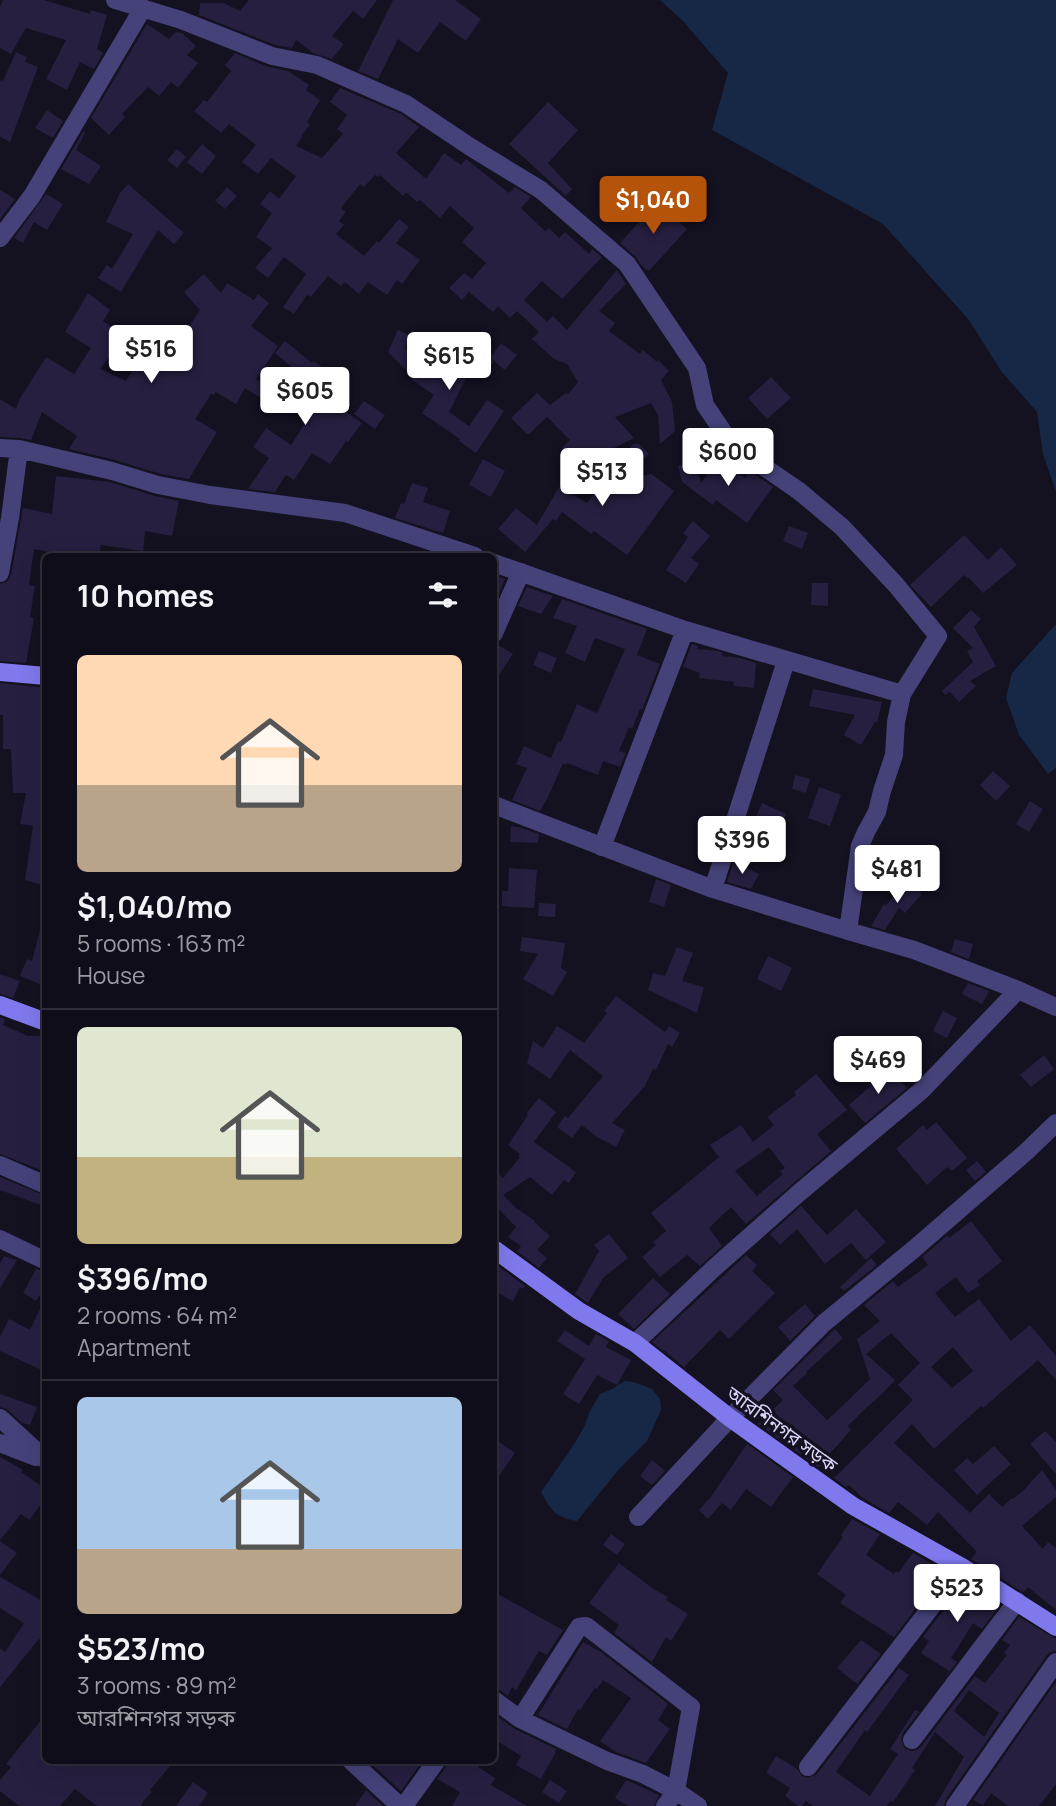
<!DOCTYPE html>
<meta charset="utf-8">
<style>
:root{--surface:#0f0d19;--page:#181622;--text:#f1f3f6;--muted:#9b9ca2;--line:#2f2d38;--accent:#b45309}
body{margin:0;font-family:Manrope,"Noto Sans Bengali",sans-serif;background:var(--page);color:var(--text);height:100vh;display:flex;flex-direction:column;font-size:26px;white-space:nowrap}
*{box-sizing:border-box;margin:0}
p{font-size:23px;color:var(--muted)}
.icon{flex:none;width:38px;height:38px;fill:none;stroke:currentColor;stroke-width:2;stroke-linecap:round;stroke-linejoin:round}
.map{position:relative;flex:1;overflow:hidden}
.details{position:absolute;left:42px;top:553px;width:455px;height:1211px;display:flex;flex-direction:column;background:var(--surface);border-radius:10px;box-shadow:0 7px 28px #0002,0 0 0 2px var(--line)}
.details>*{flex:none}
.price{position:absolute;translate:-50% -60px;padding:0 16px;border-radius:7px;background:#fff;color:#222;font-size:23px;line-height:46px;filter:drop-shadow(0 2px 4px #0008)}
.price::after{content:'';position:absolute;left:50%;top:42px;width:21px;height:16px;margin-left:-10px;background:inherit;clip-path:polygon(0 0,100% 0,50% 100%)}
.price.current{background:var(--accent);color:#fff}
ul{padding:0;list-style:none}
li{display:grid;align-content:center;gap:14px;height:371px;padding:0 35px}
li+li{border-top:2px solid var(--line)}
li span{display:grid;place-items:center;height:217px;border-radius:10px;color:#555}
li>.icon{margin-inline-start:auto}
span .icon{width:126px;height:126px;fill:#fffc;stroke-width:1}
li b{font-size:30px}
h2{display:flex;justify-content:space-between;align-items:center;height:84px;padding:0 35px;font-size:30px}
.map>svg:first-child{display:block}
</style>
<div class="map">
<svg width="1056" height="1806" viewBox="0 0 1056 1806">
<rect width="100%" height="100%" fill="#141121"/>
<path fill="#162846" d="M 660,0 L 1056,0 L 1056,492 L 1043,454 L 1037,412 L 1001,371 L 969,320 L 883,224 L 712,130 L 728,73 L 682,20 Z
M 1056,624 L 1056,768 L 1048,774 L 1019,735 L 1006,698 L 1012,673 Z
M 625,1381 L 634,1382 L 652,1389 L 660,1399 L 661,1410 L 647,1441 L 620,1468 L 577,1521 C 556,1518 550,1509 541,1492 L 573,1446 L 584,1427 L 590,1411 L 600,1394 L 612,1389 Z"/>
<path fill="#261f40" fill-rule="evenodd" d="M 3,0 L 44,0 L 90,14 L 91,10 L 107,15 L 97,49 L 103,53 L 94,69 L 80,62 L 67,90 L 46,79 L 66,40 L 26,28 L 11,54 L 0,48 L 0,7 Z
M 249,0 L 377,0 L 363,19 L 353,11 L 332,36 L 344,44 L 332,59 L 313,53 L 296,40 L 292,48 L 275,45 L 199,15 L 200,3 L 224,3 L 240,11 Z
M 393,0 L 455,0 L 481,19 L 466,41 L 440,22 L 418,53 L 398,39 L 378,79 L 358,71 Z
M 147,24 L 169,39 L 176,32 L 182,33 L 196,46 L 187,55 L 198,63 L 178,88 L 171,82 L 159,96 L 148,87 L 122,114 L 125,117 L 109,135 L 91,118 Z
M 16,52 L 27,57 L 25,62 L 38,67 L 10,142 L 0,137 L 0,80 L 3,81 Z
M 235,53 L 268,67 L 288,71 L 309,85 L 306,90 L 320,100 L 307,122 L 310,125 L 301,136 L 302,137 L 296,146 L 322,158 L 343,134 L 337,129 L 347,115 L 330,102 L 340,88 L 401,114 L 419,127 L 396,153 L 426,179 L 444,153 L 461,165 L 466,159 L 509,193 L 515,187 L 531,197 L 521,208 L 545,231 L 549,228 L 559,238 L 565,232 L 589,254 L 592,249 L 602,257 L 562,299 L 542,281 L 524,300 L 547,322 L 553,316 L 567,330 L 617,270 L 618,272 L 626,284 L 599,311 L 615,323 L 609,331 L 640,354 L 643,350 L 657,362 L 658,360 L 669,371 L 661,380 L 672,402 L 675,431 L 660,444 L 658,415 L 651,403 L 615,417 L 634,438 L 578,466 L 562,448 L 570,440 L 547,417 L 528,435 L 511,418 L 537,393 L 550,405 L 566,393 L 568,394 L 578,382 L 567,364 L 554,359 L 532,339 L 539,332 L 517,311 L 510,318 L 498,306 L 493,312 L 469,292 L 462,300 L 449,288 L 464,273 L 472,279 L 486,263 L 462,242 L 474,228 L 450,206 L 440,218 L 420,200 L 417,202 L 406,192 L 403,196 L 380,175 L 378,177 L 375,175 L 364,187 L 360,184 L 341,208 L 346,212 L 339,221 L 344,225 L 336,234 L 364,256 L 377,241 L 379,243 L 399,219 L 409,227 L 396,243 L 420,260 L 402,284 L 397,280 L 387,295 L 368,282 L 359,294 L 345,282 L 341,286 L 328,276 L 311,297 L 307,295 L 294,314 L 283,307 L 306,274 L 284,257 L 268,278 L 255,268 L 272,248 L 256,237 L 272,213 L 260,204 L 270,191 L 279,199 L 296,176 L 271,158 L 258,174 L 242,162 L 256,145 L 229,124 L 221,133 L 194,111 L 204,100 L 207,102 L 231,71 L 225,65 Z
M 548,102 L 578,130 L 548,163 L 572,189 L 566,196 L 509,144 Z
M 47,110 L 63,121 L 53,138 L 35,128 Z
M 83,132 L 85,133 L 76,150 L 101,166 L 89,184 L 61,169 Z
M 202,144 L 216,156 L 202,174 L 187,162 Z
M 177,149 L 186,157 L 177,168 L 167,160 Z
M 128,184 L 184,233 L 174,244 L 158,230 L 121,292 L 98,278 L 107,265 L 112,269 L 133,234 L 106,222 L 120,193 Z
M 227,187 L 237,196 L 225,209 L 215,201 Z
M 0,190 L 15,199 L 0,219 Z
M 46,194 L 63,204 L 47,230 L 34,222 L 23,243 L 14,238 Z
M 657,202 L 687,229 L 649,271 L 643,267 L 635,256 L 620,243 Z
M 204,274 L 221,293 L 227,283 L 254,300 L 258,294 L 269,303 L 251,326 L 278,346 L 256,379 L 286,398 L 278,409 L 245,388 L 236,404 L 216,392 L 214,395 L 211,394 L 195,419 L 217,432 L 189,479 L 161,474 L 115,460 L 69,449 L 77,436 L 42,412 L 31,440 L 20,438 L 0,437 L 0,399 L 16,409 L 19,400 L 46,357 L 74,374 L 91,348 L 65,332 L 88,293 L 110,310 L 103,321 L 118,331 L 117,333 L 123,339 L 100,369 L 126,381 L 134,368 L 136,369 L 153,346 L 169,358 L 186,334 L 185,333 L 200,310 L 184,292 Z
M 398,330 L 411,336 L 405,348 L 446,375 L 449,369 L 454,371 L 479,342 L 483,345 L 480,350 L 494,362 L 482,374 L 472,366 L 449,412 L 469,426 L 487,400 L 504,411 L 476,453 L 459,441 L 460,439 L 422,413 L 434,395 L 412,380 L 414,378 L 388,352 Z
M 285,341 L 312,363 L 313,361 L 333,374 L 324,386 L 335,393 L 329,400 L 362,423 L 348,442 L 346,441 L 330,464 L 312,453 L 294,480 L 286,475 L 275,492 L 248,489 L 269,458 L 253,447 L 266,428 L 291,445 L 309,417 L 295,407 L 311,383 L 275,353 Z
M 501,343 L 517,355 L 505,370 L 490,358 Z
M 771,377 L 791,398 L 767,419 L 748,398 Z
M 364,401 L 385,415 L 375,429 L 354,414 Z
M 633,444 L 639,444 L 649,454 L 618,482 L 651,474 L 674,491 L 627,555 L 594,531 L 591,534 L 562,512 L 556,521 L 553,519 L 525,552 L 498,529 L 516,508 L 537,525 L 559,487 L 587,503 Z
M 483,459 L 505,471 L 491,497 L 469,485 Z
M 719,459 L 745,478 L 750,471 L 773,487 L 747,523 L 716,500 L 713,505 L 682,482 L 678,466 L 695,462 L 701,483 Z
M 56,476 L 110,482 L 155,496 L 179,501 L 172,536 L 145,531 L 143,551 L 101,545 L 99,556 L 71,556 L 34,549 L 29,585 L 35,586 L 30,617 L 34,618 L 26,663 L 0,661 L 0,584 L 8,581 L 11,575 L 23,508 L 52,514 Z
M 412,483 L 428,488 L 423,502 L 450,511 L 443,533 L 395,518 L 401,503 L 404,504 Z
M 693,521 L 710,536 L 691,558 L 699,564 L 686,583 L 666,570 L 688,537 L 683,533 Z
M 789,526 L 808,533 L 802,549 L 783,541 Z
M 964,535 L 988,560 L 1001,547 L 1017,565 L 983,593 L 968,577 L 967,578 L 964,575 L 931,607 L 910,585 Z
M 494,575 L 505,579 L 494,606 Z
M 812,583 L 828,583 L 828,606 L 811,605 Z
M 527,587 L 553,596 L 541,614 L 518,606 Z
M 562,599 L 647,629 L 637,655 L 660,664 L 642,710 L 640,709 L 632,729 L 629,727 L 619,751 L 626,753 L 620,767 L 603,761 L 598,775 L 567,763 L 566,765 L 563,763 L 549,795 L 540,811 L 512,800 L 527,768 L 516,764 L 524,746 L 551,758 L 558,741 L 561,742 L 577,704 L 597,713 L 625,649 L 595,638 L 585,662 L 565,653 L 577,626 L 553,618 Z
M 971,610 L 981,619 L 974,627 L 996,666 L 970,681 L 976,686 L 959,702 L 950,692 L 945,695 L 942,691 L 973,662 L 967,651 L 973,648 L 953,628 Z
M 499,643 L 498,645 L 513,654 L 494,682 L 494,644 Z
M 692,644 L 698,646 L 697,649 L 718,651 L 723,653 L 722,656 L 740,658 L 756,663 L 754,688 L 733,686 L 734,682 L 699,678 L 700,673 L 683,667 Z
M 539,651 L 557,658 L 551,673 L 533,665 Z
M 0,683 L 46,688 L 46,886 L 25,880 L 33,826 L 20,824 L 26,793 L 13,793 L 11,749 L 3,749 L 3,715 L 0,715 Z
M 813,689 L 882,702 L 877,722 L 875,722 L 861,745 L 844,735 L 855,715 L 809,706 Z
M 993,771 L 1010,786 L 996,801 L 980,785 Z
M 795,775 L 810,779 L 806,793 L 792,789 Z
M 819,787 L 841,795 L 830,826 L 808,818 Z
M 1030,801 L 1043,809 L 1029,832 L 1016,824 Z
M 762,803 L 786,814 L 776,835 L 753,824 Z
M 511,826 L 518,827 L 539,834 L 538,843 L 510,842 Z
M 706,834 L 718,837 L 711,859 L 700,855 Z
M 734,862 L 759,874 L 751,889 L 727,882 Z
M 509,868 L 537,870 L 534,908 L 502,906 L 502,891 L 508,891 Z
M 909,878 L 915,883 L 913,886 L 922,894 L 905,913 L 899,908 L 885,930 L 871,926 L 884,904 L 886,905 Z
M 656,879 L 671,885 L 664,907 L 649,902 Z
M 539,903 L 556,904 L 555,917 L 538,916 Z
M 41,926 L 46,926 L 46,977 L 42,985 L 20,976 L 27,959 L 32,961 Z
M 522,937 L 565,943 L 561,968 L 567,972 L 553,996 L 523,979 L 538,954 L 520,951 Z
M 955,939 L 973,944 L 969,959 L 951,952 Z
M 677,947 L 693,953 L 682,981 L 704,987 L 697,1013 L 648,990 L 653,973 L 665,976 Z
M 768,956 L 792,968 L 781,991 L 757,979 Z
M 0,974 L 20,981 L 13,998 L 0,994 Z
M 968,983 L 989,991 L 982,1004 L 962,994 Z
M 616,996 L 665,1032 L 669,1026 L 680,1033 L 672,1047 L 668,1044 L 656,1070 L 653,1069 L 645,1086 L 612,1123 L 625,1130 L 616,1147 L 597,1137 L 582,1125 L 572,1138 L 557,1127 L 565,1116 L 568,1118 L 603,1076 L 570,1050 L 550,1079 L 527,1063 L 533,1041 L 543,1048 L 557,1026 L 584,1043 L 607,1013 L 604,1011 Z
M 943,1011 L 957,1018 L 947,1038 L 933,1031 Z
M 0,1017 L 5,1019 L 3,1025 L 28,1036 L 46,1036 L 46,1172 L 0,1154 Z
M 1044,1055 L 1054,1069 L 1031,1087 L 1020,1075 Z
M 890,1069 L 907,1088 L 865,1123 L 849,1105 Z
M 816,1074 L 847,1110 L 817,1134 L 831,1151 L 746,1224 L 731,1207 L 709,1228 L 722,1246 L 700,1266 L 687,1255 L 660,1277 L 642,1257 L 656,1245 L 653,1242 L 666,1231 L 651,1213 L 719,1157 L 710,1145 L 741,1125 L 753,1142 L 774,1125 L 767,1117 L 796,1095 L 794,1092 ZM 769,1147 L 785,1168 L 780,1171 L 783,1174 L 757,1196 L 735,1171 Z
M 539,1098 L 556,1112 L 534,1142 L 576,1172 L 569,1183 L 564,1180 L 552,1195 L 530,1177 L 503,1195 L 516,1208 L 535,1221 L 534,1222 L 550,1236 L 537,1250 L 547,1258 L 539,1268 L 517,1251 L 521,1246 L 508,1237 L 516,1227 L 494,1204 L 494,1170 L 503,1178 L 520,1157 L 518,1156 L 520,1154 L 508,1145 L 528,1115 L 526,1114 Z
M 936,1122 L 967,1158 L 952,1171 L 947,1167 L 927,1185 L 896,1149 L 923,1125 L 927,1130 Z
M 977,1161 L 986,1172 L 975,1181 L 966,1170 Z
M 0,1177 L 46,1196 L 46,1207 L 0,1190 Z
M 801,1206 L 827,1235 L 856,1209 L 886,1242 L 866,1260 L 851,1243 L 825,1264 L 797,1229 L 780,1245 L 770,1234 Z
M 971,1221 L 1002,1261 L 977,1281 L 980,1285 L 968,1293 L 956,1277 L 935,1293 L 955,1317 L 979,1299 L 1011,1341 L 1030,1325 L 1056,1356 L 1056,1380 L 1038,1360 L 983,1408 L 981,1406 L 934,1449 L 912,1424 L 894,1443 L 970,1513 L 989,1494 L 1002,1507 L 1012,1498 L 1013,1499 L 1023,1491 L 1042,1470 L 1056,1490 L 1056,1497 L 1022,1526 L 1043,1549 L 1048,1542 L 1056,1548 L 1056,1610 L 1028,1587 L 1024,1592 L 1019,1590 L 971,1559 L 977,1552 L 938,1512 L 927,1525 L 898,1502 L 889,1513 L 863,1498 L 849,1485 L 846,1487 L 834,1478 L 913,1400 L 898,1385 L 920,1363 L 891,1333 L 866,1354 L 895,1380 L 883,1393 L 865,1409 L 848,1426 L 851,1430 L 818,1467 L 758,1424 L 783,1400 L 773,1390 L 835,1329 L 843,1338 L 806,1372 L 807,1373 L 793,1386 L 827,1420 L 833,1415 L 870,1379 L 857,1339 L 880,1321 L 864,1305 L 893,1281 L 898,1287 L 928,1265 L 922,1257 L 947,1236 L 949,1238 ZM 953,1347 L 973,1371 L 952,1388 L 931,1367 Z
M 609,1234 L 628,1258 L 603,1278 L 588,1303 L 575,1294 L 599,1251 L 594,1245 Z
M 746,1255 L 757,1265 L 752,1271 L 775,1293 L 729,1339 L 720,1330 L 684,1367 L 664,1350 L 663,1351 L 652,1342 Z
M 4,1256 L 17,1260 L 0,1288 L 0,1264 Z
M 871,1258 L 877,1265 L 844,1291 L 840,1287 Z
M 494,1263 L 525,1286 L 522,1289 L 520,1287 L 513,1301 L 494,1291 Z
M 36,1269 L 46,1272 L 46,1286 L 36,1301 L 23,1293 Z
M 653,1278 L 670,1294 L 634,1329 L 618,1314 Z
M 46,1296 L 46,1372 L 0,1351 L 0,1337 L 9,1319 L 30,1330 Z
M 805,1304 L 815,1316 L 790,1341 L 778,1327 Z
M 565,1330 L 589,1346 L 596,1334 L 609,1341 L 606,1347 L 631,1360 L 617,1385 L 597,1375 L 579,1404 L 563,1394 L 585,1359 L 557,1341 Z
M 0,1394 L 37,1407 L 30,1425 L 22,1423 L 7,1409 L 0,1407 Z
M 1045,1431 L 1056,1442 L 1056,1474 L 1030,1444 Z
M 494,1438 L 515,1453 L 494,1483 Z
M 747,1444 L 793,1477 L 771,1507 L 746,1489 L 731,1510 L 722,1503 L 708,1519 L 699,1510 L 710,1498 Z
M 994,1446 L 1011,1464 L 977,1495 L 954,1470 L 967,1458 L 973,1464 Z
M 0,1457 L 23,1470 L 21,1472 L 46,1489 L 46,1498 L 29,1520 L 21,1514 L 0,1540 Z
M 652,1460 L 665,1471 L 652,1485 L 640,1476 Z
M 852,1519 L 880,1534 L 866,1555 L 894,1574 L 896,1571 L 898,1573 L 913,1553 L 945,1571 L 894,1637 L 840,1603 L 846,1595 L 817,1574 L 843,1537 L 841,1535 Z
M 611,1534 L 625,1544 L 617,1555 L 603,1545 Z
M 0,1541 L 17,1553 L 0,1575 Z
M 619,1563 L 655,1590 L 668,1597 L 666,1600 L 688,1614 L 671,1641 L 666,1637 L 652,1662 L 614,1633 L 619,1625 L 589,1603 Z
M 0,1577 L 46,1603 L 46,1643 L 39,1639 L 0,1687 L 0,1648 L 5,1652 L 24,1623 L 0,1608 Z
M 965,1582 L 1000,1605 L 982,1629 L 973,1623 L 951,1658 L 957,1662 L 935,1690 L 949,1671 L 921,1653 L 929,1641 L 923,1637 Z
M 494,1592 L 563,1630 L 547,1655 L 539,1651 L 516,1690 L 512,1687 L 508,1696 L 500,1690 L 494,1689 Z
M 1019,1617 L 1056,1639 L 1056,1651 L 1051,1652 L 1047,1655 L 946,1799 L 944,1806 L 935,1806 L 964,1757 L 935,1732 L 912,1768 L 915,1770 L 893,1802 L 891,1800 L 887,1806 L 813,1806 L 806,1801 L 802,1806 L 798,1806 L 785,1796 L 790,1788 L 766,1773 L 776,1756 L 797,1769 L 802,1776 L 807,1778 L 817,1774 L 899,1668 L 909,1675 L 867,1732 L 865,1730 L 836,1772 L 870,1796 L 898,1754 L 890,1749 L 915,1710 L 919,1712 L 903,1733 L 901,1739 L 905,1749 L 911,1751 L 917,1750 L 921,1747 L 975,1676 L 985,1683 L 1007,1655 L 1004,1653 L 1010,1645 L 1002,1640 ZM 969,1690 L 999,1713 L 984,1737 L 954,1711 Z
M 861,1640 L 881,1654 L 857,1684 L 837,1668 Z
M 583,1642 L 601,1652 L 668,1704 L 658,1720 L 670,1729 L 646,1763 L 616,1752 L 600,1741 L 631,1698 L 603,1680 L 597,1689 L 595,1688 L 580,1710 L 578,1709 L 567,1729 L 538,1715 Z
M 1056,1682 L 1056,1784 L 1039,1806 L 1008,1806 L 991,1793 L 983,1805 L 973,1800 Z
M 46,1714 L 46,1760 L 175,1760 L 150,1790 L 152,1792 L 144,1800 L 141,1806 L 97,1806 L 75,1789 L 60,1806 L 19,1806 L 0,1791 L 0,1780 L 11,1767 L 6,1764 Z
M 494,1714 L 515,1729 L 556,1749 L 555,1752 L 556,1752 L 541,1779 L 516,1765 L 521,1756 L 494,1739 Z
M 367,1760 L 423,1760 L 401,1791 Z
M 448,1760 L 483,1760 L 478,1767 L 495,1778 L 491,1785 L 527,1806 L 452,1806 L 460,1792 L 437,1779 L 446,1767 Z
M 550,1780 L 567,1791 L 559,1803 L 542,1792 Z
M 626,1780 L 659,1795 L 654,1806 L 628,1806 L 615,1798 Z
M 193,1782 L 208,1793 L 199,1806 L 176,1806 Z
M 366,1790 L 383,1806 L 355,1806 Z"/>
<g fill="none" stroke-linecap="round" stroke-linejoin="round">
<path stroke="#45427a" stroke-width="18" d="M 115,0 L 181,20 L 272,56 L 317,65 L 406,104 L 472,148 L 541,190 L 627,264 L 697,368 L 705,405 L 732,445 L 799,491 L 842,527 L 896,585 L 938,636 L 902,694 L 685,630 L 494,563
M 0,238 L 32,196 L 143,8
M 0,448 L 19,449 L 112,471 L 158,485 L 210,495 L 345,513 L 475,556
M 0,573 L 10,518 L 19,449
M 494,633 L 521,572
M 494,805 L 713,889 L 848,931 L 914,950 L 1018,990
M 602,847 L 685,630
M 713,889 L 786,661
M 848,931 L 860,846 L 866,832 L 877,812 L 882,791 L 894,755 L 896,722 L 902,694
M 0,1165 L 46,1185
M 0,1239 L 46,1261
M 635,1343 L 713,1269 L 800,1192 L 922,1090 L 1018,990 L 1056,1007
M 0,1418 L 46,1460
M 0,1443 L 36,1457
M 638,1517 L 730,1418 L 824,1323 L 914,1249 L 1026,1152 L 1056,1123
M 494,1700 L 520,1719 L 607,1761 L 643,1774 L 676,1791 L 698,1806
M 520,1719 L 579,1627 L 586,1626 L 691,1707 L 676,1791 L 665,1806
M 912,1740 L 1017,1601
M 350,1760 L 400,1806
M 808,1767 L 962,1567
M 404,1806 L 437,1760
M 955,1806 L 1056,1662"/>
<path stroke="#7f79ed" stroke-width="18" d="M 0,672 L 46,676
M 0,1005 L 46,1022
M 494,1249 L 579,1311 L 635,1343 L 730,1418 L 853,1506 L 962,1567 L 1056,1627"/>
</g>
<g text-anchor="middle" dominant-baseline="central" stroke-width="7" stroke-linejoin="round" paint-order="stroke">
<g font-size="19" fill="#dbd6fa" stroke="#141121">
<text transform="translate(782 1429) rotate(36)">আরশিনগর সড়ক</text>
</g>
</g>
</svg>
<b class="price current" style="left:653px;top:236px">$1,040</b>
<b class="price" style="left:151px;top:385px">$516</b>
<b class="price" style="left:449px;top:392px">$615</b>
<b class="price" style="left:305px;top:427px">$605</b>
<b class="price" style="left:728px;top:488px">$600</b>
<b class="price" style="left:602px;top:508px">$513</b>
<b class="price" style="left:742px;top:876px">$396</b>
<b class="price" style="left:897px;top:905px">$481</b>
<b class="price" style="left:878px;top:1096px">$469</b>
<b class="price" style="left:957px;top:1624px">$523</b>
<section class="details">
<h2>10 homes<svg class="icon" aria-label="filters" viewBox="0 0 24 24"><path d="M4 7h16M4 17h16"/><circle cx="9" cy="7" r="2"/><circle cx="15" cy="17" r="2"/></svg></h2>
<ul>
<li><span style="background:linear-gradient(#ffd9b3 60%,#b9a48a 0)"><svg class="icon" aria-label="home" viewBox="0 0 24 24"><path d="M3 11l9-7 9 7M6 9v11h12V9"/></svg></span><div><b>$1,040/mo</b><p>5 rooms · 163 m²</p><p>House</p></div></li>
<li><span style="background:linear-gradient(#dfe7d0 60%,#c2b280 0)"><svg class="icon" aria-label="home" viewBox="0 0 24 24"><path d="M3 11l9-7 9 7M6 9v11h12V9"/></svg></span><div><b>$396/mo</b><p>2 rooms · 64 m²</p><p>Apartment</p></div></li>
<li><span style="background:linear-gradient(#a9c7e8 70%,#b9a48a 0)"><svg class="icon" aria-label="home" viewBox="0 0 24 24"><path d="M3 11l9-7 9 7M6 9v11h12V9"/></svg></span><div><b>$523/mo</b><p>3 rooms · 89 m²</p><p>আরশিনগর সড়ক</p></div></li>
</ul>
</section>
</div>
